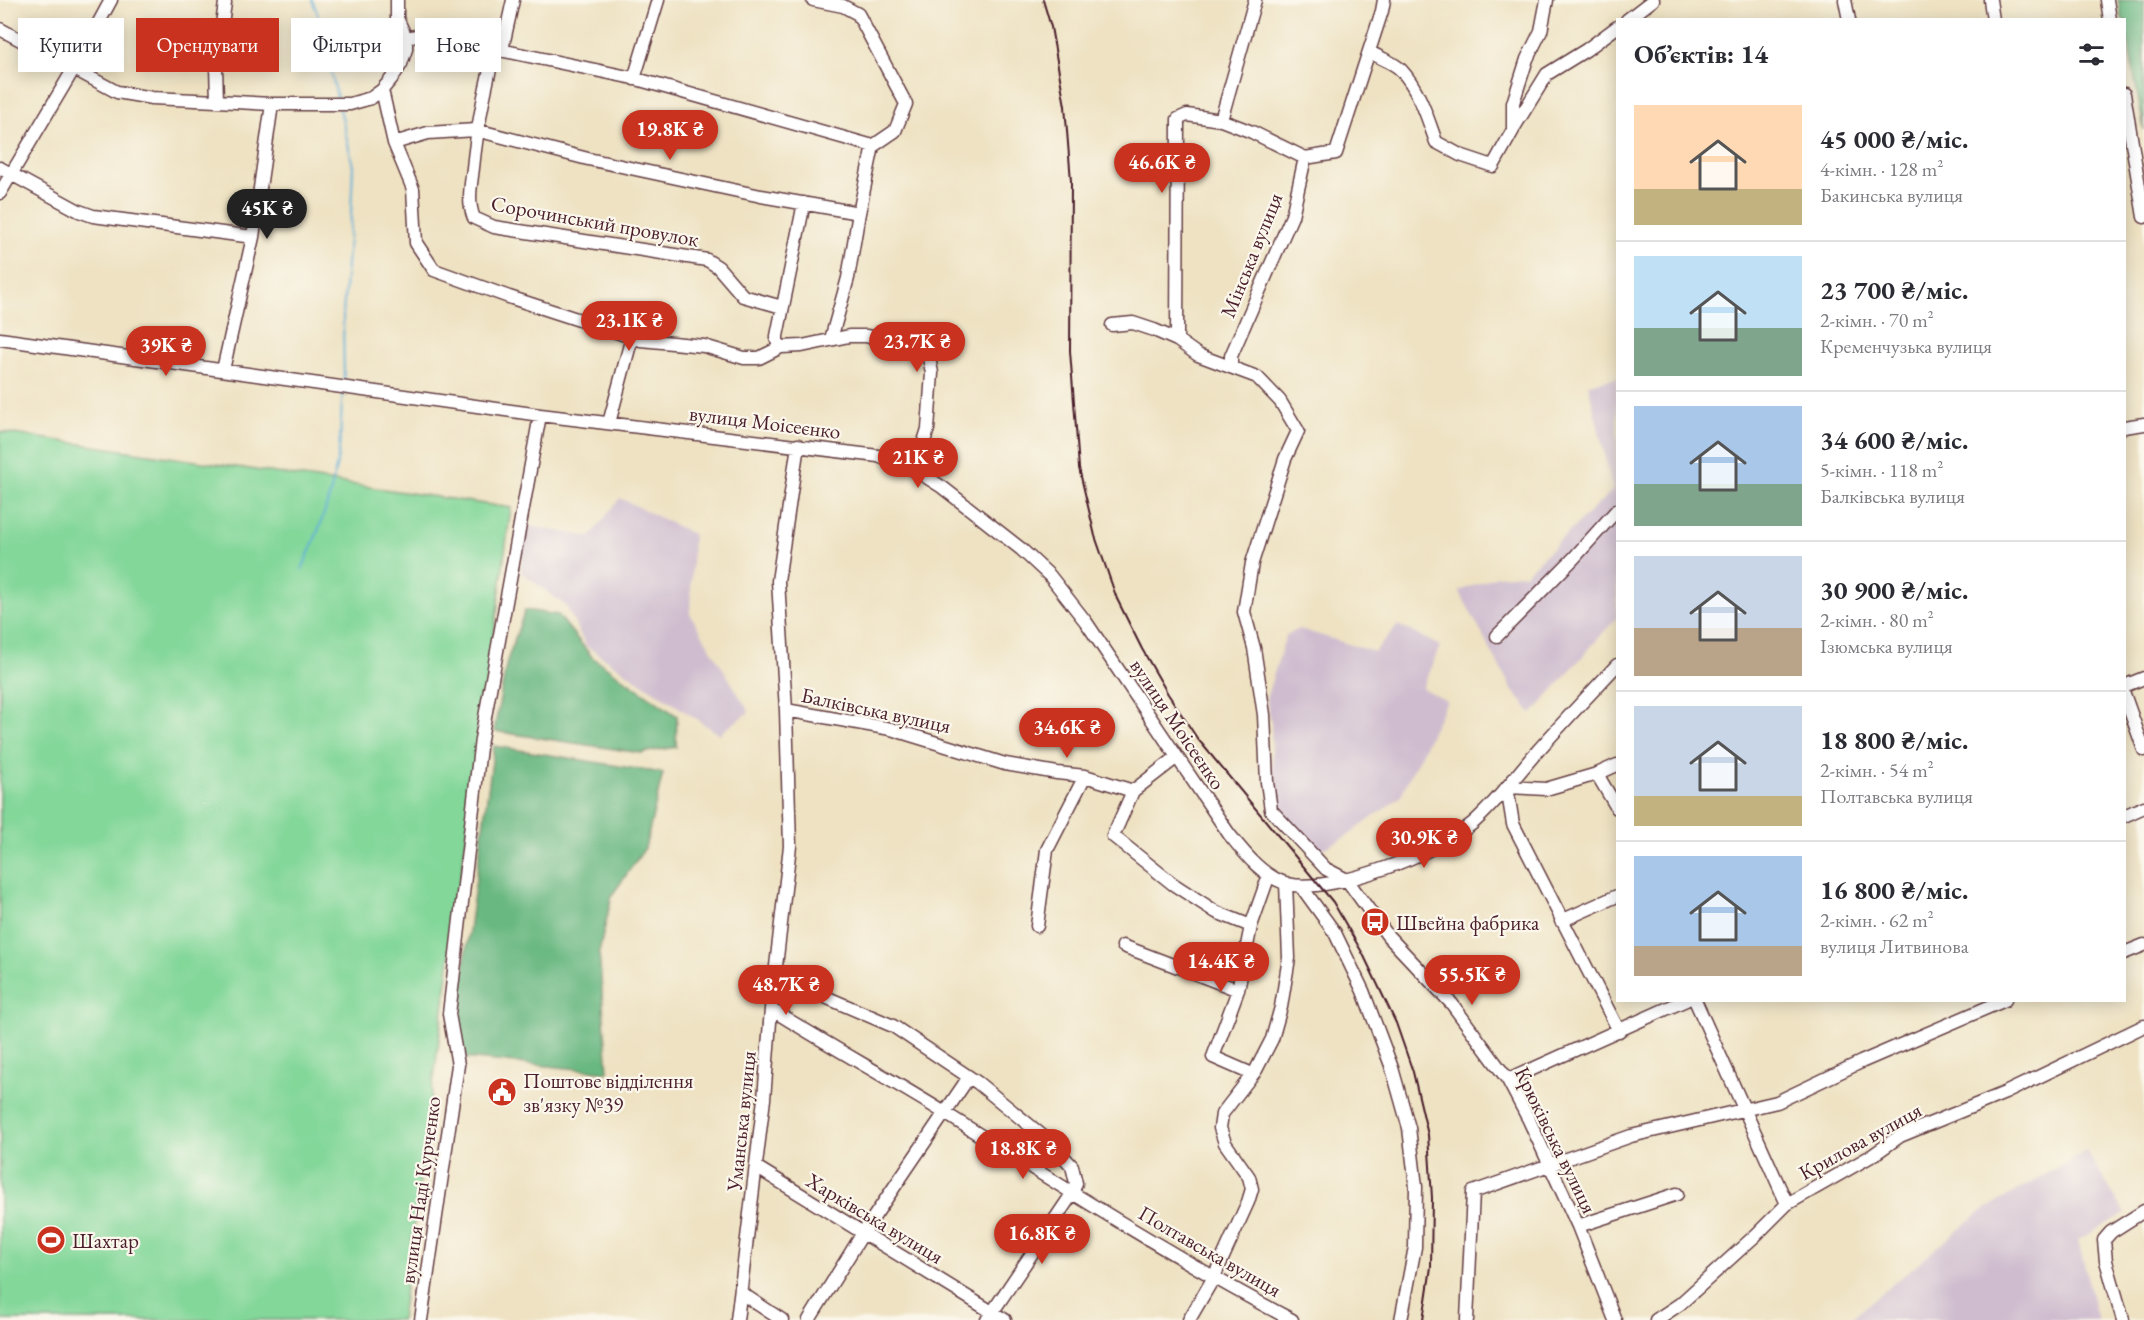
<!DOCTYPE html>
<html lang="uk">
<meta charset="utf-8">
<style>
:root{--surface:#fff;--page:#f7f7f7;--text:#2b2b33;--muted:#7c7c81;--line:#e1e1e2;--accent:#c8321e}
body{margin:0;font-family:"EB Garamond",serif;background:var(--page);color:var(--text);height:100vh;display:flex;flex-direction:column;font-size:22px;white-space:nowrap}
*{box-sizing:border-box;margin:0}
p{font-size:20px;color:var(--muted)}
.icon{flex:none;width:33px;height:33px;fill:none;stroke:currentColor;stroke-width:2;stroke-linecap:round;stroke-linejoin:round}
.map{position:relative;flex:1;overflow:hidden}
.panel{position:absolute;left:1616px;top:18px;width:510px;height:984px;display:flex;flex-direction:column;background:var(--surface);border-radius:0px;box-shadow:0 3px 15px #0003}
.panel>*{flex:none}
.guide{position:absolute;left:18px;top:18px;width:570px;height:54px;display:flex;gap:12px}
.price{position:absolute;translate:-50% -51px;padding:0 14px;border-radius:21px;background:var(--accent);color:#fff;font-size:20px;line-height:39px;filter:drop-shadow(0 2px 3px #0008)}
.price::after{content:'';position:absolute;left:50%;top:36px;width:18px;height:14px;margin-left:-9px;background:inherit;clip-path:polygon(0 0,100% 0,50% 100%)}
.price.active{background:#222;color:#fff}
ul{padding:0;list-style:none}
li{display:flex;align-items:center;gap:18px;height:150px;padding:0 18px}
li+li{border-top:2px solid var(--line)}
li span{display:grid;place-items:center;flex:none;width:168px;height:120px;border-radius:0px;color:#555}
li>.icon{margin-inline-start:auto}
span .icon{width:72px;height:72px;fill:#fffc;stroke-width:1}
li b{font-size:26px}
h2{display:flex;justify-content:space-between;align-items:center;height:72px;padding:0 18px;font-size:26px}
.tag{padding:0 21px;border-radius:0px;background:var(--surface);box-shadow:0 3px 15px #0003;font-size:21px;line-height:54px}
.tag.active{background:var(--accent);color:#fff}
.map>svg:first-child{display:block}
</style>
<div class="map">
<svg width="2144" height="1320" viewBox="0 0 2144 1320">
<rect width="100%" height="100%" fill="#fbf7ec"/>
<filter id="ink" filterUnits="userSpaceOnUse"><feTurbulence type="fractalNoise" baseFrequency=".0167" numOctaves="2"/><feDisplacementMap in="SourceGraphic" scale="12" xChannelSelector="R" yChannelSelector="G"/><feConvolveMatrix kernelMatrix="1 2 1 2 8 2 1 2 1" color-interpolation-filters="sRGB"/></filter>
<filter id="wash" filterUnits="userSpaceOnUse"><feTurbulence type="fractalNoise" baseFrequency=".008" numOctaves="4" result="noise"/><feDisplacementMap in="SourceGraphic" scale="24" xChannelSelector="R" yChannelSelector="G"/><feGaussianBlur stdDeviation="1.35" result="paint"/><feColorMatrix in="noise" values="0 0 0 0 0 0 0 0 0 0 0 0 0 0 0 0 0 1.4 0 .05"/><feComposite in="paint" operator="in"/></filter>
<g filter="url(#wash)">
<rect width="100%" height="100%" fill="#eee2c2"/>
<path fill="#cfbdcf" d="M 1617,378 L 1617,617 L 1532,714 L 1512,690 L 1459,591 L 1497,576 L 1525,574 L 1613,490 L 1588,384 Z
M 620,498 L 693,534 L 690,614 L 749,712 L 719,734 L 586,646 L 566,606 L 521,572 L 524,525 L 590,537 Z
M 1398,625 L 1440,646 L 1422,688 L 1447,701 L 1400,797 L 1349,835 L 1317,852 L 1274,809 L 1271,721 L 1266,699 L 1286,635 L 1300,629 L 1374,652 Z
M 2086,1151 L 2125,1213 L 2078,1240 L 2098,1320 L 1849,1320 L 1979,1213 Z"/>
<path fill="#82d799" stroke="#667b62" stroke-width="1.5" d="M 0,432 L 511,508 L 401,1320 L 0,1320 Z"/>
<path fill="#69b881" stroke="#5a6c56" stroke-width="1.5" d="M 2118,0 L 2144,0 L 2144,130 L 2124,20 L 2122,19 Z
M 525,610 L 558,615 L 592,657 L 677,716 L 676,747 L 641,753 L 494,731 L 507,661 Z
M 494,746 L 663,773 L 645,848 L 612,895 L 599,952 L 608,1072 L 465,1058 L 456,1026 Z"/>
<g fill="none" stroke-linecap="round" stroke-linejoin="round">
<path stroke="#5cadd7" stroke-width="2" d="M 312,0 L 317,12 L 338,101
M 340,109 L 353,166 L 351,214 L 343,314 L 344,383
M 302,569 C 318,534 331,500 337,462 C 342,439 340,415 343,392"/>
</g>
</g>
<g filter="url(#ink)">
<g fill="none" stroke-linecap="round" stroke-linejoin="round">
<g stroke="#633c42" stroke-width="15">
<path id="minor" d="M 813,0 L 843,6 L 858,14 L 906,104 L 895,131 L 873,146
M 1845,0 L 1849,20
M 1990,0 L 1993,20
M 2107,0 L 2110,20
M 1627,20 L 1653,0
M 0,29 L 117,92 L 152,98 L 217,101 L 272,104 L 350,104 L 371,98 L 382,90 L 392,78 L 401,64 L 406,49 L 406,38 L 397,18 L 397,0
M 406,38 L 424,34 L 633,78 L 873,146
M 495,49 C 485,88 477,127 473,168 C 471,185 467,202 474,218 L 494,227 L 707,260 L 718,267 L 743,296 L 782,307
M 502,50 L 513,0
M 1369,51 C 1378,58 1394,62 1401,70 C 1419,89 1428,119 1436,142 L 1460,155 L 1493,166 L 1513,130 L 1513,103 L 1527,59 L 1541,31 L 1547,0
M 634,79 L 658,0
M 382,90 L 394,143 L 413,189 L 416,243 L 434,270 L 509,297 L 641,340 L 704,346 L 744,358 L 759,358 L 781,347 L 802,346 L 849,336 L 866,336 L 910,344 L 921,350 L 929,358 L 932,373 L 928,429 L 915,470
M 2124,94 L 2144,217
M 217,101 L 216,66 L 225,3
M 1221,120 L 1255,0
M 1513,129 L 1547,74 L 1586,50 L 1617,27
M 394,143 L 428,133 L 476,130 L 588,159 L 761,196 L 859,213
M 0,168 L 79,211 L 93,216 L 253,237
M 0,193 L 73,70 L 111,0
M 1112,325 L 1133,323 L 1154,330 L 1177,340 L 1198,355 L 1257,377 L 1280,401 L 1298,431 L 1285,459 L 1252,563 L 1244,612 L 1254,648 L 1264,715 L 1267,782 L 1271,810 L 1326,869 L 1347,880 L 1388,936 L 1452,1004 L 1508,1080 L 1529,1120 L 1578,1226 L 1615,1320
M 0,339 L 540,415 L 878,456 L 915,470 L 942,487 L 1021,549 L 1050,576 L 1086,622 L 1229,834 C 1245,854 1263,877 1288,884 C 1331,895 1439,852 1473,823 C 1496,803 1514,778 1534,755 C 1561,724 1589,695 1617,665
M 831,339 L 848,278 L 859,213 L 873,146
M 1177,340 L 1178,119 L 1187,115 L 1221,120 L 1252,132 L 1305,158 L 1336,153 L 1382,11 L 1384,0
M 781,347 L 777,341 L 777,336 L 804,203
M 1231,367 L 1231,356 L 1292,216 L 1305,158
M 223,370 L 253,237 L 272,104
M 609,423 L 632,337
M 2124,427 L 2144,424
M 1497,636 L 1573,559 L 1617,510
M 2124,686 L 2144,678
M 2124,694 L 2144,750
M 786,710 L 891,729 L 1005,764 L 1057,773 L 1085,776 L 1133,791 L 1113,836 L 1173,884 L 1216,912 L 1251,926
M 1597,774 L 1617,808
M 1507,787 L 1513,824 L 1619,1031
M 1507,787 L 1546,789 L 1597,774 L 1617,765
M 1133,791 L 1177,757
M 2124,816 L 2144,807
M 1301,886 L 1335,933 L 1363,991 L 1392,1068 L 1409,1128 L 1416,1187 L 1415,1247 L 1401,1320
M 1561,921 L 1617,896
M 1037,926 L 1047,850 L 1085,776
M 1123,946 L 1238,990
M 2124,953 L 2144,945
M 776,979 L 795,984 L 893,1026 L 978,1083 L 1051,1143 L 1072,1166 L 1076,1183 L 1072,1194 L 987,1320
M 1695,1000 L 1787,1204
M 771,1009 C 829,1046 889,1078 948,1115 C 1061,1186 1174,1258 1292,1320
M 1252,1074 L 1213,1057 L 1238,990 L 1251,926 L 1269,875
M 1508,1080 L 1686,1000
M 756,1167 L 1005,1320
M 1578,1226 L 1677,1194
M 741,1293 L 782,1320
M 421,1320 L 458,1065 L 449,1014 L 481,739 L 540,415
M 737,1320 L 764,1099 L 771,1009 L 790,846 L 786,710 L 778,581 L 798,445
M 809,1320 L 863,1233 L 969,1077
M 1189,1320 L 1214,1277 L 1248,1202 L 1252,1189 L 1249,1177 L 1225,1143 L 1220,1128 L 1222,1114 L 1256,1070 L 1272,1039 L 1281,1007 L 1289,958 L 1286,883
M 1467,1320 L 1473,1192 L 1631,1136 L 1777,1102 L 1861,1062 L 2005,1000
M 1656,1320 L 1680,1304 L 1756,1235 L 1787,1204 L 1873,1155 L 1900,1136 L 2005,1093 L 2144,1026
M 2123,1320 L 2106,1261 L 2104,1240 L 2111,1232 L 2144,1211"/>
</g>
<use href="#minor" stroke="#fff" stroke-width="12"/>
<path stroke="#4a1f2b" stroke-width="2" d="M 1043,0 L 1051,27 L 1065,106 L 1071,181 L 1070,351 L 1075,415 L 1079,468 L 1095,536 L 1117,599 L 1142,649 L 1168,694 L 1197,738 L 1333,902 L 1363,954 L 1396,1023 L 1413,1072 L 1428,1135 L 1432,1198 L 1431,1267 L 1423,1320"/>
</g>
</g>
<defs>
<g id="bus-disc" transform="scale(1.5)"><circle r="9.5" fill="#c8321e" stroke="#fbf7ec"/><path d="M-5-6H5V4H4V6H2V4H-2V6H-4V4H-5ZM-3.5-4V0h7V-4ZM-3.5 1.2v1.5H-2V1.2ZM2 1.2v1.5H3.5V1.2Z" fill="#fff"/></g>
<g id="civic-disc" transform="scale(1.5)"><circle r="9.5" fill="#c8321e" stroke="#fbf7ec"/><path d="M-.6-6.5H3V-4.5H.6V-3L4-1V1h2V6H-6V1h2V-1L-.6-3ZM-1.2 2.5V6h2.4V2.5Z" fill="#fff"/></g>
<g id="stadium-disc" transform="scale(1.5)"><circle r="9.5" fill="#c8321e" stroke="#fbf7ec"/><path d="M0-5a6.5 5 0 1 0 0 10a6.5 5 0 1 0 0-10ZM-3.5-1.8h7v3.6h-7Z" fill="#fff"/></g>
</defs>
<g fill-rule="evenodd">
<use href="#bus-disc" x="1375" y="922"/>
<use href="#civic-disc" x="502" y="1092"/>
<use href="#stadium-disc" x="51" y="1240"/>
</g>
<g text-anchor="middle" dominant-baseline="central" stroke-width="4.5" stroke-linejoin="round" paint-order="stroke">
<g font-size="21" fill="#4a1f2b" stroke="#fbf7ec">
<text transform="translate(595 221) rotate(10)">Сорочинський провулок</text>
<text transform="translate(1251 255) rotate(-68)">Мінська вулиця</text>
<text transform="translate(765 422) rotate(7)">вулиця Моісеєнко</text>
<text transform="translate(876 710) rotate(12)">Балківська вулиця</text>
<text transform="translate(1178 724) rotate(56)">вулиця Моісеєнко</text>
<text transform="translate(741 1121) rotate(-84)">Уманська вулиця</text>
<text transform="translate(1556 1140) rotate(64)">Крюківська вулиця</text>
<text transform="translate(1860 1141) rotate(-29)">Крилова вулиця</text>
<text transform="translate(420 1190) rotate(-82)">вулиця Наді Курченко</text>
<text transform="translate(875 1218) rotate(31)">Харківська вулиця</text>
<text transform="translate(1210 1251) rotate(30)">Полтавська вулиця</text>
</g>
<g font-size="21" fill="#4a1f2b" stroke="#fbf7ec" text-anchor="start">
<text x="1396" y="922">Швейна фабрика</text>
<text x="523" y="1080">Поштове відділення<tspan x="523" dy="24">зв'язку №39</tspan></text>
<text x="72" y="1240">Шахтар</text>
</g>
</g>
</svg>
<b class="price" style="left:670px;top:161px">19.8K ₴</b>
<b class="price" style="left:1162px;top:194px">46.6K ₴</b>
<b class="price active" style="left:267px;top:240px">45K ₴</b>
<b class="price" style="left:629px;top:352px">23.1K ₴</b>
<b class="price" style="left:917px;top:373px">23.7K ₴</b>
<b class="price" style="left:166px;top:377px">39K ₴</b>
<b class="price" style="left:918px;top:489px">21K ₴</b>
<b class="price" style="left:1067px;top:759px">34.6K ₴</b>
<b class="price" style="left:1424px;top:869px">30.9K ₴</b>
<b class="price" style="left:1221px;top:993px">14.4K ₴</b>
<b class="price" style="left:1472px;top:1006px">55.5K ₴</b>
<b class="price" style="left:786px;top:1016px">48.7K ₴</b>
<b class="price" style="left:1023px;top:1180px">18.8K ₴</b>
<b class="price" style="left:1042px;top:1265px">16.8K ₴</b>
<div class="guide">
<a class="tag">Купити</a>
<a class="tag active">Орендувати</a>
<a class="tag">Фільтри</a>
<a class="tag">Нове</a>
</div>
<section class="panel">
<h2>Об’єктів: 14<svg class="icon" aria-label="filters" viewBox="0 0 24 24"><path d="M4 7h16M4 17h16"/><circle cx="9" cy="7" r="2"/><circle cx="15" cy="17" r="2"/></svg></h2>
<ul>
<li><span style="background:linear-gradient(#ffd9b3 70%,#c2b280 0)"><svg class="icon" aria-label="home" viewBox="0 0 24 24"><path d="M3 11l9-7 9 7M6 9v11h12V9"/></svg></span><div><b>45 000 ₴/міс.</b><p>4-кімн. · 128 m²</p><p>Бакинська вулиця</p></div></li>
<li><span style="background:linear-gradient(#bfe0f5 60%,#7fa58c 0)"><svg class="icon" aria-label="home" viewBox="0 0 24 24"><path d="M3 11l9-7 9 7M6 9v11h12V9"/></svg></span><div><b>23 700 ₴/міс.</b><p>2-кімн. · 70 m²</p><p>Кременчузька вулиця</p></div></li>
<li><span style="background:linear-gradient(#a9c7e8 65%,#7fa58c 0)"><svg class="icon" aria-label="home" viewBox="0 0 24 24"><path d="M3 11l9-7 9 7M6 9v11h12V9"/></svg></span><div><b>34 600 ₴/міс.</b><p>5-кімн. · 118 m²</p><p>Балківська вулиця</p></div></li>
<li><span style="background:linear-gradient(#c9d6e8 60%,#b9a48a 0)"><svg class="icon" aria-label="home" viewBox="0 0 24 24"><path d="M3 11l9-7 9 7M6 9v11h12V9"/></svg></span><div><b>30 900 ₴/міс.</b><p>2-кімн. · 80 m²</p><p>Ізюмська вулиця</p></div></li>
<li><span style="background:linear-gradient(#c9d6e8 75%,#c2b280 0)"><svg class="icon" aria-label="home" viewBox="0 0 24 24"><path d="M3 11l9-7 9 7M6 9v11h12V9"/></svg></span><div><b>18 800 ₴/міс.</b><p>2-кімн. · 54 m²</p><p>Полтавська вулиця</p></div></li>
<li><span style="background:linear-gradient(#a9c7e8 75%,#b9a48a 0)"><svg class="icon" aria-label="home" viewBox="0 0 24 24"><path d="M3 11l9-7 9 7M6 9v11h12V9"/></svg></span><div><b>16 800 ₴/міс.</b><p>2-кімн. · 62 m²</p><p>вулиця Литвинова</p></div></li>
</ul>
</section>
</div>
